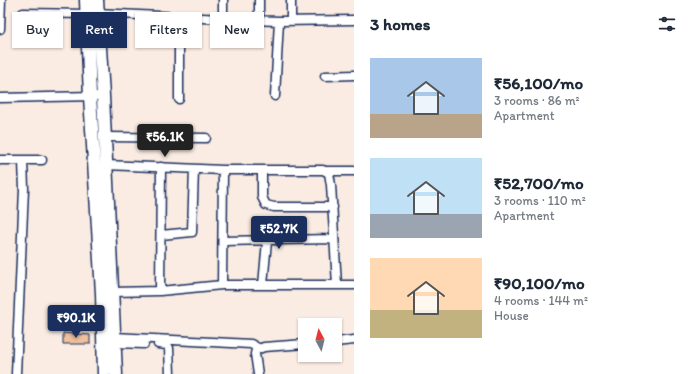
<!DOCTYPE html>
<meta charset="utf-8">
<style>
:root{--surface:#fff;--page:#f2f2f3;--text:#1f2937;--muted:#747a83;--accent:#1b2f5e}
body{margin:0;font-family:Itim,sans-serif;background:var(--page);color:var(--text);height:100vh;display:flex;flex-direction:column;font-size:15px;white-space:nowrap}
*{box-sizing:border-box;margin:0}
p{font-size:13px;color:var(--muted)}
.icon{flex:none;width:22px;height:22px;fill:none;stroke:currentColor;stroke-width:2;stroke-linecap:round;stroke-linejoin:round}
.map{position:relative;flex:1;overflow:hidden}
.details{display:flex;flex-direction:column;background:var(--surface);width:340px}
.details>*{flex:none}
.guide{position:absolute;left:12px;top:12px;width:282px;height:36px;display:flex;gap:8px}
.needle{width:26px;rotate:353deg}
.fabs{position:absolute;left:298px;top:318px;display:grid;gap:8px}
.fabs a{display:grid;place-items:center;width:44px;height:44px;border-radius:0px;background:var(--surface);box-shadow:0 1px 3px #0004;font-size:20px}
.price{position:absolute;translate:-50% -34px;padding:0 9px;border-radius:4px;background:var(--accent);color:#fff;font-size:13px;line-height:26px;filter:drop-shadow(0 1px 2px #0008)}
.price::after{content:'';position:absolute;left:50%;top:24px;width:12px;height:9px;margin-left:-6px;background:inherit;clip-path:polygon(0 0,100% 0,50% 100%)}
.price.current{background:#222;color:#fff}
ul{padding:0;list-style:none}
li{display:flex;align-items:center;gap:12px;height:100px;padding:0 16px}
li span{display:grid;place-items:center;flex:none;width:112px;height:80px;border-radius:0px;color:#555}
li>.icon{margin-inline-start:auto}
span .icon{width:48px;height:48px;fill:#fffc;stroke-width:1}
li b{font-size:17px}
h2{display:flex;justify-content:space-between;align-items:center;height:48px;padding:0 16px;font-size:17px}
.chip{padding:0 14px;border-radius:0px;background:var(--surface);box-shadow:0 1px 3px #0004;font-size:14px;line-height:36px}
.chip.current{background:var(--accent);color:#fff}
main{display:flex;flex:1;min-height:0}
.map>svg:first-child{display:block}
</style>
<main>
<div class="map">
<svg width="354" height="374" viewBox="0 0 354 374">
<rect width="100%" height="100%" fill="#faece2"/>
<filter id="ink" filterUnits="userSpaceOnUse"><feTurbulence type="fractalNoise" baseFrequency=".025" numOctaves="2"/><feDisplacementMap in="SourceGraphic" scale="8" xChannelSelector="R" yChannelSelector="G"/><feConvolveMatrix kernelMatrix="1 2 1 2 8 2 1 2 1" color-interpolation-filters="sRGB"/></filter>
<g filter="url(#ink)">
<path fill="#efc19e" stroke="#1b2f5e" d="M 63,333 L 90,335 L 90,344 L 63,344 Z"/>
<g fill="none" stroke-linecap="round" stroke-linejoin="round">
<g stroke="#1b2f5e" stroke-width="11">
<path id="street" d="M 223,0 L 223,19
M 259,0 L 259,20
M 23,13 L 86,14 L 97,13 L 223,19 L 279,21 L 354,20
M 291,20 L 291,0
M 0,29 L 1,0
M 325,76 L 354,75
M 275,96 L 279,21
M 0,98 L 95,96
M 179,99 L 179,17
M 105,137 L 206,138
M 0,160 L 42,160
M 106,165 L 223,170
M 262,170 L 262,197 L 266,205 L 274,207 L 333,207
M 327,171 L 354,171
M 161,235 L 192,232 L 194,169
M 223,241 L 334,239
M 222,285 L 223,170 L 323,170 L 329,173 L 331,185 L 337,285
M 263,285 L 267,241
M 160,291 L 161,167
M 112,292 L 160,291 L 222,285 L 354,285
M 114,337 L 251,344 L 258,348
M 335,342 L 354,340
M 114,343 L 144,344
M 158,344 L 167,345 L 169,348 L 170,374
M 16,374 L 24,189 L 23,160
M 258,374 L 255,354 L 256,350 L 264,347 L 305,344"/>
</g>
<g stroke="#1b2f5e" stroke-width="15">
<path id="secondary" d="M 86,0 L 90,96 L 102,293 L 104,374
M 97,0 L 103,96 L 116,374"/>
</g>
<use href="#street" stroke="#fff" stroke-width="8"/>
<use href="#secondary" stroke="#fff" stroke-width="12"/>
</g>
</g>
</svg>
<div class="fabs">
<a><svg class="needle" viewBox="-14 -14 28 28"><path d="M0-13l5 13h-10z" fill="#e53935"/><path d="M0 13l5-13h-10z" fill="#747a83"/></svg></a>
</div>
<b class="price current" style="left:165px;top:158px">₹56.1K</b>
<b class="price" style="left:279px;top:250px">₹52.7K</b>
<b class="price" style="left:76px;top:339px">₹90.1K</b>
<div class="guide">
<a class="chip">Buy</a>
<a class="chip current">Rent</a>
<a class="chip">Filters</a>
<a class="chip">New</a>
</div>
</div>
<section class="details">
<h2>3 homes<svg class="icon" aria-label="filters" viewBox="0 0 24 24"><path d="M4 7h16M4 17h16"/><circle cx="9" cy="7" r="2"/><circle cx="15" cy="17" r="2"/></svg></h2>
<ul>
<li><span style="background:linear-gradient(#a9c7e8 70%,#b9a48a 0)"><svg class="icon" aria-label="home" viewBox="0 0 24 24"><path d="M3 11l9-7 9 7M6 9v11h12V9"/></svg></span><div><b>₹56,100/mo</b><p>3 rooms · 86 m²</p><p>Apartment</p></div></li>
<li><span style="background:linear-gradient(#bfe0f5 70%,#9aa5b1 0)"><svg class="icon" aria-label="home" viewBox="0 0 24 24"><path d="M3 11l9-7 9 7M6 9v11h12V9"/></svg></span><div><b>₹52,700/mo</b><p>3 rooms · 110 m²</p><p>Apartment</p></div></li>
<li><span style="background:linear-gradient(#ffd9b3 65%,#c2b280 0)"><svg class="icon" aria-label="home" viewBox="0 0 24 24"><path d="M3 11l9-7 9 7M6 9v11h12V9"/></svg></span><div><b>₹90,100/mo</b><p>4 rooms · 144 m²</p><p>House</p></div></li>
</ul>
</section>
</main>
